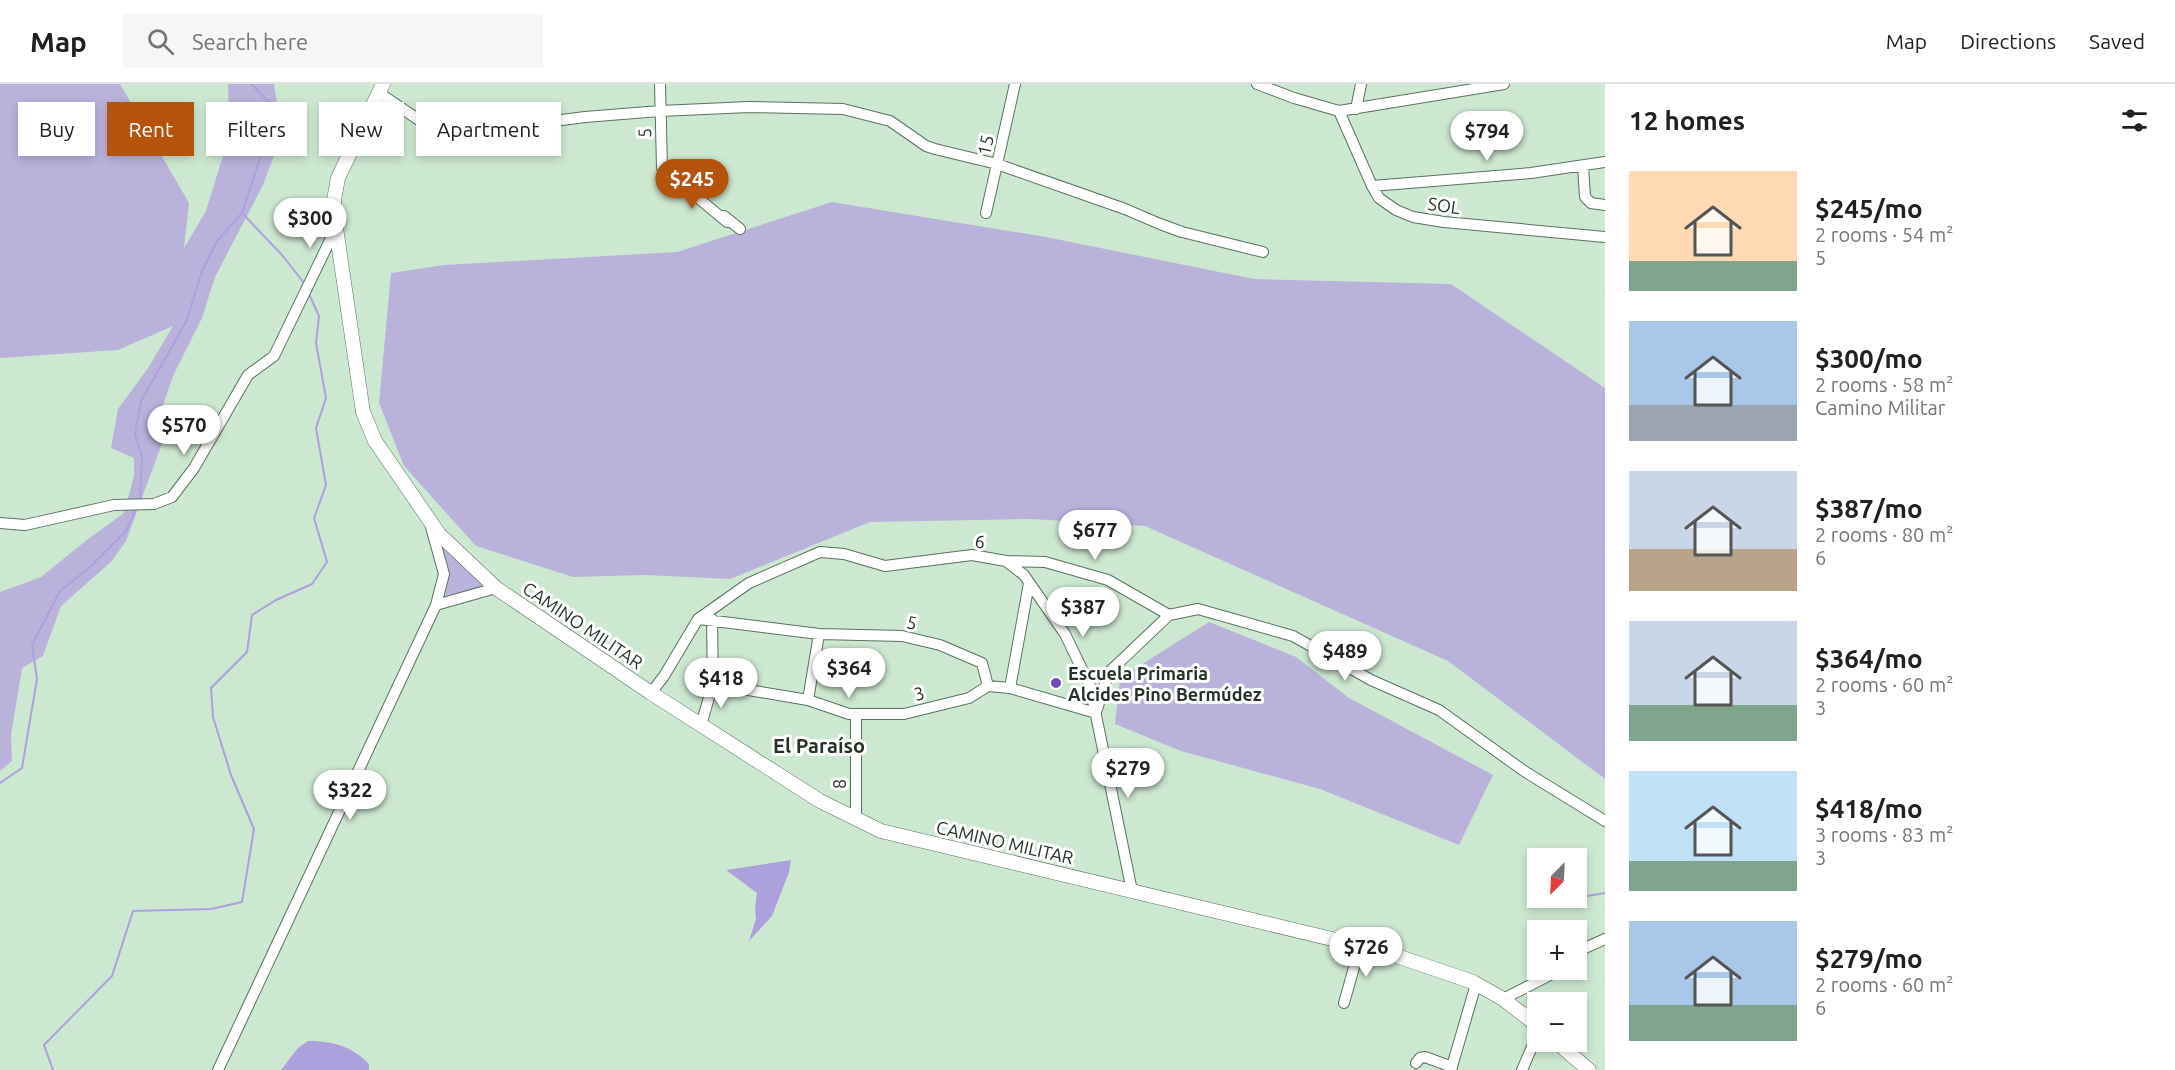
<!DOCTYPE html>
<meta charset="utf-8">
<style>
:root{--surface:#fff;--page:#f6f6f6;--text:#202124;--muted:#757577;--line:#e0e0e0;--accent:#b45309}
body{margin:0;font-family:Ubuntu,sans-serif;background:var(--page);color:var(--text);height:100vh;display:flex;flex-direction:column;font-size:22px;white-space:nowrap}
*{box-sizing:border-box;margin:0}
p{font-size:20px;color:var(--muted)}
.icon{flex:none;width:33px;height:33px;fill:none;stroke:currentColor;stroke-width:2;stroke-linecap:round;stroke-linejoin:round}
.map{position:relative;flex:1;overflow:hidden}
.side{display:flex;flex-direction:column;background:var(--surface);width:570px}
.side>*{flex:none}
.banner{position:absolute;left:18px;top:18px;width:570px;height:54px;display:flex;gap:12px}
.needle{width:39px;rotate:204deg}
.controls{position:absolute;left:1527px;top:764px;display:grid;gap:12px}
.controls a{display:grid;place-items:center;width:60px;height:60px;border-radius:0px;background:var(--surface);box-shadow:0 3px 9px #0003;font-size:30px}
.price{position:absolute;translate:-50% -51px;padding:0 14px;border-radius:21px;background:#fff;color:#222;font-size:20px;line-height:39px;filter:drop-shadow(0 2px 3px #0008)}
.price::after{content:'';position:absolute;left:50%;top:36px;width:18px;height:14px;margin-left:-9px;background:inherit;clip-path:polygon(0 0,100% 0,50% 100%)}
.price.selected{background:var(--accent);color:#fff}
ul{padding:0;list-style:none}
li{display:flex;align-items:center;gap:18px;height:150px;padding:0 24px}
li span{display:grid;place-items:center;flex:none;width:168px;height:120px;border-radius:0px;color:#555}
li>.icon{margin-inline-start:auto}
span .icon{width:72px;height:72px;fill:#fffc;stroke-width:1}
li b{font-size:26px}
h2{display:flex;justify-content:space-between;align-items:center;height:72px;padding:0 24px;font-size:26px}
.pill{padding:0 21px;border-radius:0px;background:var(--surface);box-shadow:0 3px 9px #0003;font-size:21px;line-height:54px}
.pill.selected{background:var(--accent);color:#fff}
header{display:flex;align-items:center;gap:36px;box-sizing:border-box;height:84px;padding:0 30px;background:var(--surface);border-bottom:2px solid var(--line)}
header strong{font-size:28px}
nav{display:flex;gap:33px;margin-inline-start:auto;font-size:21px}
.search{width:420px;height:54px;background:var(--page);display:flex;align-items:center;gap:15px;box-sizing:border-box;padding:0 21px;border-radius:0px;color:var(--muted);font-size:22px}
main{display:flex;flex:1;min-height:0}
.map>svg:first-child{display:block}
</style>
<header>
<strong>Map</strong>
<div class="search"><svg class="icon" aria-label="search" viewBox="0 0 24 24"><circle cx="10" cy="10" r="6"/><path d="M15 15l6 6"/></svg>Search here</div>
<nav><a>Map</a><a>Directions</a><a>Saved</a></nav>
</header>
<main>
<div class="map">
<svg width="1605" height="986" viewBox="0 0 1605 986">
<rect width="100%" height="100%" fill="#cde8d1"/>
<path fill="#b9b3dc" d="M 0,0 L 120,0 L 189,119 L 184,164 L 206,127 L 229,52 L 228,0 L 274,0 L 282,50 L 263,101 L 215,193 L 202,234 L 173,292 L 155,345 L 164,354 L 126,457 L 111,478 L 61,522 L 43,572 L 22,584 L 11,651 L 12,677 L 0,687 L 0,508 L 41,493 L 88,455 L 124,429 L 134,392 L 134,374 L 111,364 L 118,325 L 148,284 L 173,242 L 118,266 L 0,274 Z
M 832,118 L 1046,153 L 1254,195 L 1451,200 L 1605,304 L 1605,695 L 1448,577 L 1145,442 L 1031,435 L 870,438 L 730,495 L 645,491 L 573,493 L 476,462 L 404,382 L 379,319 L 391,189 L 444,181 L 677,168 Z
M 436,454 L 486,502 L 445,513 L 449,492 Z
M 1209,538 L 1296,573 L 1349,614 L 1493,691 L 1459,761 L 1320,705 L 1181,667 L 1115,640 L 1120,594 Z"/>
<path fill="#aca1dd" d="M 791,776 L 789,788 L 772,832 L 749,857 L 756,835 L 755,824 L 757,809 L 726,786 Z
M 308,957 C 332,957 352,962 369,980 L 369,986 L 281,986 L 298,964 Z"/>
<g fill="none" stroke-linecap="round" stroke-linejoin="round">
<path stroke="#aca1dd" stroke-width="2" d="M 242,129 L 282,171 L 304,199
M 140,418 L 142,373 L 135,350 L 141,317 L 186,238 L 202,187 L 217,157 L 242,129 L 268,50 L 270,19 L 251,0
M 0,699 L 22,684 L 37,595 L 32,561 L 60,507 L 90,483 L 126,447 L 137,423
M 1581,813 L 1605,809
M 53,986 L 44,961 L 112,892 L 133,827 L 211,825 L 242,818 L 254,745 L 231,691 L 213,633 L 211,604 L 247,568 L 252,531 L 276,516 L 312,500 L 327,478 L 314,434 L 326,401 L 316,344 L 326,314 L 316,259 L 319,232 L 309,210"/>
<g stroke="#5a725e" stroke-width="12">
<path id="minor" d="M 660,0 L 662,84 L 727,138
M 1257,0 L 1294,14 L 1339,27 L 1504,0
M 379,9 L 419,36 L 457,53 L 487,53 L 554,37 L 585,33 L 660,27 L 749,23 L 843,25 L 890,37 L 926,62 L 935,65 L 997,80 L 1125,125 L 1160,140 L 1182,148 L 1263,168
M 1356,25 L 1361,0
M 1339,27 L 1372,102 L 1379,114 L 1396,126 L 1413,133 L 1444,138 L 1605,153
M 1583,82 L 1585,113 L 1591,119 L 1605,121
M 1372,102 L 1531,89 L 1605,78
M 986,129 L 1015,0
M 724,132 L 740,145
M 0,439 L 25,441 L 114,421 L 154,420 L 172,413 L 194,384 L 248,291 L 274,272 L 336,144
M 431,443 L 444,490 L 436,521
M 1006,477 L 1045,478 L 1108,496 L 1169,531
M 699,535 L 819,550 L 902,552 L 940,561 L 982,579 L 988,602 L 1010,604 L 1096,629
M 713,600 L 808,616 L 849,630 L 904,630 L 969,614 L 988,602
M 1010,604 L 1029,499
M 651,609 L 664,592 L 698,535 L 749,499 L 820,468 L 844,470 L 885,482 L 972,471 L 1006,477 L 1024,491 L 1065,550 L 1090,602 L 1132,807
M 808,616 L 819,550
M 1096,628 L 1109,588 L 1169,531 L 1198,525 L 1293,552 L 1371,596 L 1439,626 L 1524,687 L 1605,737
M 701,641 L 713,600 L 712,535
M 856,734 L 856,630
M 1576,868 L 1605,855
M 1503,915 L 1552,890 L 1558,885
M 1344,919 L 1360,862
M 1416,979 L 1420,974 L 1425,973 L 1452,983
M 218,986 L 436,521 L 496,504
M 1451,986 L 1476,900
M 1522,986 L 1538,949"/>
</g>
<g stroke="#5a725e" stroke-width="15">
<path id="major" d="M 383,0 L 338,94 L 334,116 L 336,144 L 363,328 L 375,357 L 439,450 L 496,504 L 651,609 L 820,717 L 881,747 L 1382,867 L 1473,898 L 1503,915 L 1538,942
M 1555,957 L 1589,986"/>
</g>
<use href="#minor" stroke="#fff" stroke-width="10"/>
<use href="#major" stroke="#fff" stroke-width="14"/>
</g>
<circle fill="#704dc6" stroke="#fff" stroke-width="2" cx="1056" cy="599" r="6"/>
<g text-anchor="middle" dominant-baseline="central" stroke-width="6" stroke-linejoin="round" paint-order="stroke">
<g font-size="18" fill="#263128" stroke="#fff">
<text transform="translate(644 49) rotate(-92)">5</text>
<text transform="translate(985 61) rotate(-77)">15</text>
<text transform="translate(1444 121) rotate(8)">SOL</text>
<text transform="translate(980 457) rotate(5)">6</text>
<text transform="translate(912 538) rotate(10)">5</text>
<text transform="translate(583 541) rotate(34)">CAMINO MILITAR</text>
<text transform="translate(919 609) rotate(-14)">3</text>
<text transform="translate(839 700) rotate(-90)">8</text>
<text transform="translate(1005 758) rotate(13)">CAMINO MILITAR</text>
</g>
<g font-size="18" font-weight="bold" fill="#263128" stroke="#fff" text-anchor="start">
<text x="1068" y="589">Escuela Primaria<tspan x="1068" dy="21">Alcides Pino Bermúdez</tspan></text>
</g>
<g font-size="20" font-weight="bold" fill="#263128" stroke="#fff">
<text x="819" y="661">El Paraíso</text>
</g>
</g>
</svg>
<div class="controls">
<a><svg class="needle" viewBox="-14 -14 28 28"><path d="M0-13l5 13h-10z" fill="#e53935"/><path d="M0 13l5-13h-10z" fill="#757577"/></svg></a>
<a>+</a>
<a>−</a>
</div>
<b class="price" style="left:1487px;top:78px">$794</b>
<b class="price selected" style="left:692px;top:126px">$245</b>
<b class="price" style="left:310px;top:165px">$300</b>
<b class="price" style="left:184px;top:372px">$570</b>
<b class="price" style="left:1095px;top:477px">$677</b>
<b class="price" style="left:1083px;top:554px">$387</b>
<b class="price" style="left:1345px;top:598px">$489</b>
<b class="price" style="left:849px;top:615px">$364</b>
<b class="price" style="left:721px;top:625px">$418</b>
<b class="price" style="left:1128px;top:715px">$279</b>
<b class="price" style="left:350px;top:737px">$322</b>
<b class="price" style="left:1366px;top:894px">$726</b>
<div class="banner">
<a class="pill">Buy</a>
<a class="pill selected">Rent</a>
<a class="pill">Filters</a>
<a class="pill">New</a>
<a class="pill">Apartment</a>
</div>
</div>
<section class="side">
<h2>12 homes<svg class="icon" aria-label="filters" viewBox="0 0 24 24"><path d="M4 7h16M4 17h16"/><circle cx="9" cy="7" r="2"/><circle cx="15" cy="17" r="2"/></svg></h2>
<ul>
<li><span style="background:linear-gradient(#ffd9b3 75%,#7fa58c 0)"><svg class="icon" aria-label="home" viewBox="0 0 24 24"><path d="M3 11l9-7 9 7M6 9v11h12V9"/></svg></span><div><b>$245/mo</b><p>2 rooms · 54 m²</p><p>5</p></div></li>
<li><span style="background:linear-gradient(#a9c7e8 70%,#9aa5b1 0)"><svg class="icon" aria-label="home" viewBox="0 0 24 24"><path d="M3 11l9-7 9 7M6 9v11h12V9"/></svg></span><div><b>$300/mo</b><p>2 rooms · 58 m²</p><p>Camino Militar</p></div></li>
<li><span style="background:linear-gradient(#c9d6e8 65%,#b9a48a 0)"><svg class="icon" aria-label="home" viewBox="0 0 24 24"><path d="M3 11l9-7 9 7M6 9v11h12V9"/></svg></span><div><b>$387/mo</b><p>2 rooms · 80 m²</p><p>6</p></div></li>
<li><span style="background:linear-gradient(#c9d6e8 70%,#7fa58c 0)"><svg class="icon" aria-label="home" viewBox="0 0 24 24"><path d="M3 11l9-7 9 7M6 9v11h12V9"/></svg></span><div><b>$364/mo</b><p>2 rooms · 60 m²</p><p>3</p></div></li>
<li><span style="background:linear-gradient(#bfe0f5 75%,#7fa58c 0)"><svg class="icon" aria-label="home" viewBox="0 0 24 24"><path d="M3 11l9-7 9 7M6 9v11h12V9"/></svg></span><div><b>$418/mo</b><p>3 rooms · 83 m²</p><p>3</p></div></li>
<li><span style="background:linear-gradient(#a9c7e8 70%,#7fa58c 0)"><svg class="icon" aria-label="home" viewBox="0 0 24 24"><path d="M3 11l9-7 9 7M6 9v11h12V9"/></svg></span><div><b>$279/mo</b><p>2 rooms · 60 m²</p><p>6</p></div></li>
</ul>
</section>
</main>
